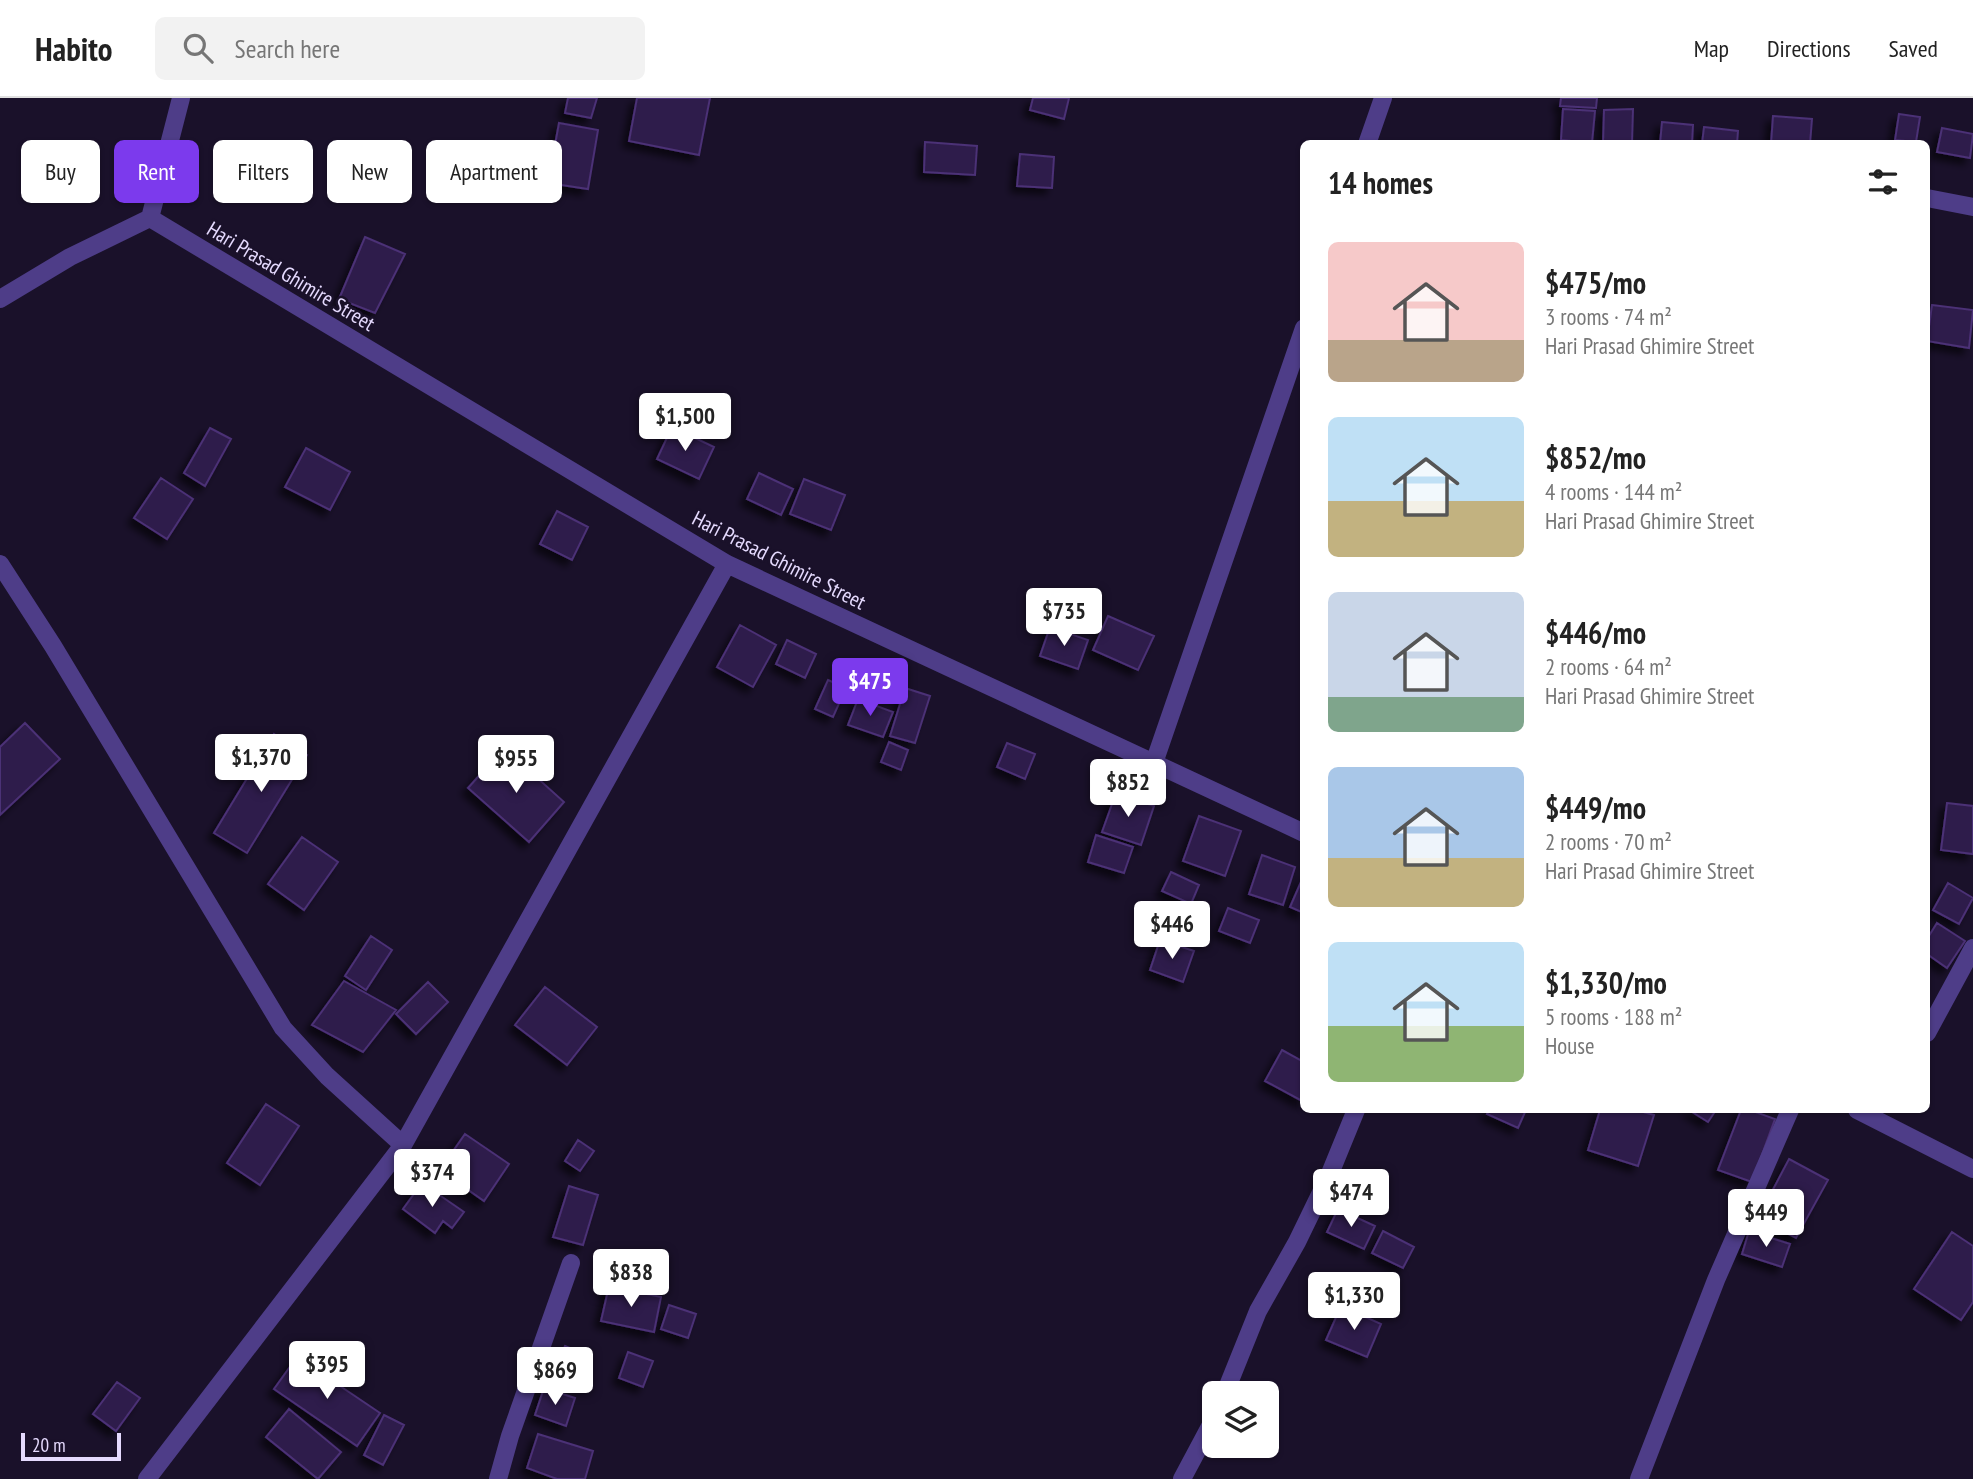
<!DOCTYPE html>
<meta charset="utf-8">
<style>
:root{--surface:#fff;--page:#f2f2f2;--text:#222;--muted:#767676;--line:#e0e0e0;--accent:#7c3aed}
body{margin:0;font-family:"PT Sans Narrow",sans-serif;background:var(--page);color:var(--text);height:100vh;display:flex;flex-direction:column;font-size:26px;white-space:nowrap}
*{box-sizing:border-box;margin:0}
p{font-size:23px;color:var(--muted)}
.icon{flex:none;width:38px;height:38px;fill:none;stroke:currentColor;stroke-width:2;stroke-linecap:round;stroke-linejoin:round}
.map{position:relative;flex:1;overflow:hidden}
.drawer{position:absolute;left:1300px;top:42px;width:630px;height:973px;display:flex;flex-direction:column;background:var(--surface);border-radius:10px;box-shadow:0 2px 5px #0004}
.drawer>*{flex:none}
.guide{position:absolute;left:21px;top:42px;width:665px;height:63px;display:flex;gap:14px}
.buttons{position:absolute;left:1202px;top:1283px;display:grid;gap:14px}
.buttons a{display:grid;place-items:center;width:77px;height:77px;border-radius:10px;background:var(--surface);box-shadow:0 2px 5px #0004;font-size:35px}
.scale{position:absolute;left:21px;bottom:18px;width:100px;box-sizing:border-box;padding-left:7px;border:4px solid #e5dafe;border-top:0;font-size:19px;line-height:24px;white-space:nowrap;color:#e5dafe;-webkit-text-stroke:5px #1a112a;paint-order:stroke}
.price{position:absolute;translate:-50% -60px;padding:0 16px;border-radius:7px;background:#fff;color:#222;font-size:23px;line-height:46px;filter:drop-shadow(0 2px 4px #0008)}
.price::after{content:'';position:absolute;left:50%;top:42px;width:21px;height:16px;margin-left:-10px;background:inherit;clip-path:polygon(0 0,100% 0,50% 100%)}
.price.on{background:var(--accent);color:#fff}
ul{padding:0;list-style:none}
li{display:flex;align-items:center;gap:21px;height:175px;padding:0 28px}
li span{display:grid;place-items:center;flex:none;width:196px;height:140px;border-radius:10px;color:#555}
li>.icon{margin-inline-start:auto}
span .icon{width:84px;height:84px;fill:#fffc;stroke-width:1}
li b{font-size:30px}
h2{display:flex;justify-content:space-between;align-items:center;height:84px;padding:0 28px;font-size:30px}
.pill{padding:0 24px;border-radius:10px;background:var(--surface);box-shadow:0 2px 5px #0004;font-size:24px;line-height:63px}
.pill.on{background:var(--accent);color:#fff}
header{display:flex;align-items:center;gap:42px;box-sizing:border-box;height:98px;padding:0 35px;background:var(--surface);border-bottom:2px solid var(--line)}
header strong{font-size:33px}
nav{display:flex;gap:38px;margin-inline-start:auto;font-size:24px}
.search{width:490px;height:63px;background:var(--page);display:flex;align-items:center;gap:18px;box-sizing:border-box;padding:0 24px;border-radius:10px;color:var(--muted);font-size:26px}
.map>svg:first-child{display:block}
</style>
<header>
<strong>Habito</strong>
<div class="search"><svg class="icon" aria-label="search" viewBox="0 0 24 24"><circle cx="10" cy="10" r="6"/><path d="M15 15l6 6"/></svg>Search here</div>
<nav><a>Map</a><a>Directions</a><a>Saved</a></nav>
</header>
<div class="map">
<svg width="1973" height="1381" viewBox="0 0 1973 1381">
<defs>
<filter id="shadow"><feDropShadow dx="-6" dy="6" stdDeviation="3.5" flood-color="#0009"/></filter>
</defs>
<rect width="100%" height="100%" fill="#1a112a"/>
<path fill="#2f1d4b" stroke="#4b3076" stroke-width="2" filter="url(#shadow)" d="M 568,0 L 597,0 L 591,20 L 565,15 Z
M 637,0 L 710,0 L 699,57 L 629,43 Z
M 1033,0 L 1069,0 L 1064,21 L 1030,12 Z
M 1561,0 L 1597,0 L 1596,10 L 1560,8 Z
M 1563,11 L 1595,13 L 1592,45 L 1561,42 Z
M 1633,11 L 1632,46 L 1603,46 L 1604,12 Z
M 1899,16 L 1920,19 L 1916,44 L 1895,42 Z
M 1773,18 L 1812,21 L 1810,46 L 1771,46 Z
M 1662,24 L 1693,27 L 1692,46 L 1660,46 Z
M 559,25 L 598,32 L 588,91 L 548,85 Z
M 1704,29 L 1738,33 L 1737,46 L 1702,46 Z
M 1942,30 L 1973,36 L 1970,60 L 1937,54 Z
M 925,44 L 977,48 L 975,77 L 924,74 Z
M 1020,56 L 1054,59 L 1052,90 L 1017,88 Z
M 365,139 L 405,156 L 375,215 L 339,201 Z
M 1932,207 L 1973,212 L 1969,250 L 1927,243 Z
M 672,329 L 714,349 L 699,381 L 657,361 Z
M 210,330 L 231,341 L 205,388 L 184,375 Z
M 306,350 L 350,374 L 330,412 L 285,389 Z
M 759,375 L 793,391 L 781,417 L 747,401 Z
M 161,380 L 193,401 L 167,441 L 134,420 Z
M 804,381 L 845,397 L 831,432 L 790,416 Z
M 557,413 L 588,429 L 572,462 L 540,446 Z
M 1108,518 L 1154,538 L 1138,572 L 1093,552 Z
M 740,527 L 776,547 L 753,589 L 717,569 Z
M 1050,529 L 1088,542 L 1078,571 L 1040,558 Z
M 787,542 L 816,556 L 805,580 L 776,566 Z
M 828,582 L 846,590 L 833,619 L 815,611 Z
M 905,590 L 930,598 L 915,645 L 890,638 Z
M 858,601 L 893,614 L 883,639 L 848,627 Z
M 25,625 L 60,661 L 0,717 L 0,649 Z
M 274,636 L 307,657 L 247,755 L 214,735 Z
M 889,644 L 908,652 L 901,672 L 881,664 Z
M 1007,645 L 1035,656 L 1025,681 L 997,669 Z
M 504,650 L 564,704 L 529,744 L 468,690 Z
M 1116,695 L 1154,708 L 1141,747 L 1102,734 Z
M 1947,705 L 1973,708 L 1973,756 L 1941,752 Z
M 1199,718 L 1241,733 L 1225,778 L 1183,763 Z
M 1096,737 L 1133,749 L 1124,775 L 1088,764 Z
M 302,739 L 338,764 L 304,812 L 268,786 Z
M 1262,757 L 1295,769 L 1283,807 L 1249,796 Z
M 1171,774 L 1199,787 L 1191,806 L 1162,793 Z
M 1304,777 L 1304,815 L 1290,809 Z
M 1948,785 L 1973,800 L 1959,826 L 1933,812 Z
M 1228,810 L 1259,822 L 1250,845 L 1219,833 Z
M 1937,825 L 1965,843 L 1947,870 L 1927,856 L 1927,841 Z
M 371,838 L 392,852 L 366,892 L 345,878 Z
M 1160,842 L 1194,853 L 1183,884 L 1150,872 Z
M 344,883 L 396,912 L 363,954 L 312,927 Z
M 428,884 L 448,904 L 416,936 L 396,916 Z
M 545,889 L 597,929 L 567,967 L 515,927 Z
M 1282,952 L 1304,964 L 1304,1004 L 1265,983 Z
M 266,1006 L 299,1028 L 260,1087 L 227,1065 Z
M 1489,1012 L 1526,1012 L 1518,1030 L 1487,1016 Z
M 1600,1012 L 1636,1012 L 1654,1017 L 1638,1068 L 1588,1052 Z
M 1689,1012 L 1716,1012 L 1708,1024 Z
M 1741,1012 L 1750,1012 L 1775,1021 L 1752,1084 L 1718,1072 Z
M 465,1036 L 509,1066 L 484,1103 L 440,1072 Z
M 578,1042 L 594,1053 L 580,1073 L 565,1063 Z
M 1789,1061 L 1828,1082 L 1796,1140 L 1758,1120 Z
M 422,1085 L 464,1114 L 452,1130 L 443,1123 L 435,1135 L 403,1111 Z
M 569,1088 L 598,1097 L 583,1147 L 553,1139 Z
M 1338,1111 L 1375,1128 L 1364,1151 L 1327,1134 Z
M 1383,1133 L 1414,1149 L 1403,1170 L 1372,1155 Z
M 1749,1133 L 1790,1146 L 1782,1169 L 1742,1156 Z
M 1952,1134 L 1973,1148 L 1973,1204 L 1961,1222 L 1914,1191 Z
M 609,1188 L 661,1199 L 654,1234 L 601,1223 Z
M 669,1207 L 696,1216 L 688,1240 L 661,1231 Z
M 1341,1208 L 1381,1226 L 1367,1259 L 1326,1242 Z
M 565,1248 L 584,1256 L 575,1277 L 556,1270 Z
M 628,1254 L 653,1263 L 643,1289 L 619,1280 Z
M 297,1259 L 380,1315 L 357,1348 L 274,1291 Z
M 117,1284 L 140,1300 L 116,1333 L 93,1316 Z
M 544,1290 L 575,1300 L 566,1328 L 535,1317 Z
M 289,1311 L 341,1354 L 318,1381 L 266,1339 Z
M 384,1317 L 404,1327 L 383,1367 L 364,1357 Z
M 538,1336 L 593,1353 L 585,1381 L 557,1381 L 527,1370 Z"/>
<g fill="none" stroke-linecap="round" stroke-linejoin="round">
<path stroke="#4e3d88" stroke-width="18" d="M 1367,46 L 1383,0
M 1927,100 L 1973,109
M 150,120 L 727,466 L 1304,735
M 0,201 L 70,159 L 150,120 L 181,0
M 0,466 L 53,548 L 283,930 L 327,978 L 403,1047
M 1154,665 L 1304,230
M 1927,935 L 1973,850
M 1857,1012 L 1973,1071
M 1225,1295 L 1258,1213 L 1297,1144 L 1329,1078 L 1356,1012
M 147,1381 L 403,1047 L 727,466
M 498,1381 L 510,1338 L 571,1165
M 1182,1381 L 1214,1321
M 1639,1381 L 1716,1182 L 1790,1012"/>
</g>
<g text-anchor="middle" dominant-baseline="central" stroke-width="5" stroke-linejoin="round" paint-order="stroke">
<g font-size="21" fill="#e5dafe" stroke="#1a112a">
<text transform="translate(291 178) rotate(31)">Hari Prasad Ghimire Street</text>
<text transform="translate(779 462) rotate(27)">Hari Prasad Ghimire Street</text>
</g>
</g>
</svg>
<div class="buttons">
<a><svg class="icon" aria-label="layers" viewBox="0 0 24 24"><path d="M12 4l9 5-9 5-9-5zM3 14l9 5 9-5"/></svg></a>
</div>
<div class="scale">20 m</div>
<b class="price" style="left:685px;top:355px">$1,500</b>
<b class="price" style="left:1064px;top:550px">$735</b>
<b class="price on" style="left:870px;top:620px">$475</b>
<b class="price" style="left:261px;top:696px">$1,370</b>
<b class="price" style="left:516px;top:697px">$955</b>
<b class="price" style="left:1128px;top:721px">$852</b>
<b class="price" style="left:1172px;top:863px">$446</b>
<b class="price" style="left:432px;top:1111px">$374</b>
<b class="price" style="left:1351px;top:1131px">$474</b>
<b class="price" style="left:1766px;top:1151px">$449</b>
<b class="price" style="left:631px;top:1211px">$838</b>
<b class="price" style="left:1354px;top:1234px">$1,330</b>
<b class="price" style="left:327px;top:1303px">$395</b>
<b class="price" style="left:555px;top:1309px">$869</b>
<div class="guide">
<a class="pill">Buy</a>
<a class="pill on">Rent</a>
<a class="pill">Filters</a>
<a class="pill">New</a>
<a class="pill">Apartment</a>
</div>
<section class="drawer">
<h2>14 homes<svg class="icon" aria-label="filters" viewBox="0 0 24 24"><path d="M4 7h16M4 17h16"/><circle cx="9" cy="7" r="2"/><circle cx="15" cy="17" r="2"/></svg></h2>
<ul>
<li><span style="background:linear-gradient(#f6c9c9 70%,#b9a48a 0)"><svg class="icon" aria-label="home" viewBox="0 0 24 24"><path d="M3 11l9-7 9 7M6 9v11h12V9"/></svg></span><div><b>$475/mo</b><p>3 rooms · 74 m²</p><p>Hari Prasad Ghimire Street</p></div></li>
<li><span style="background:linear-gradient(#bfe0f5 60%,#c2b280 0)"><svg class="icon" aria-label="home" viewBox="0 0 24 24"><path d="M3 11l9-7 9 7M6 9v11h12V9"/></svg></span><div><b>$852/mo</b><p>4 rooms · 144 m²</p><p>Hari Prasad Ghimire Street</p></div></li>
<li><span style="background:linear-gradient(#c9d6e8 75%,#7fa58c 0)"><svg class="icon" aria-label="home" viewBox="0 0 24 24"><path d="M3 11l9-7 9 7M6 9v11h12V9"/></svg></span><div><b>$446/mo</b><p>2 rooms · 64 m²</p><p>Hari Prasad Ghimire Street</p></div></li>
<li><span style="background:linear-gradient(#a9c7e8 65%,#c2b280 0)"><svg class="icon" aria-label="home" viewBox="0 0 24 24"><path d="M3 11l9-7 9 7M6 9v11h12V9"/></svg></span><div><b>$449/mo</b><p>2 rooms · 70 m²</p><p>Hari Prasad Ghimire Street</p></div></li>
<li><span style="background:linear-gradient(#bfe0f5 60%,#8fb573 0)"><svg class="icon" aria-label="home" viewBox="0 0 24 24"><path d="M3 11l9-7 9 7M6 9v11h12V9"/></svg></span><div><b>$1,330/mo</b><p>5 rooms · 188 m²</p><p>House</p></div></li>
</ul>
</section>
</div>
